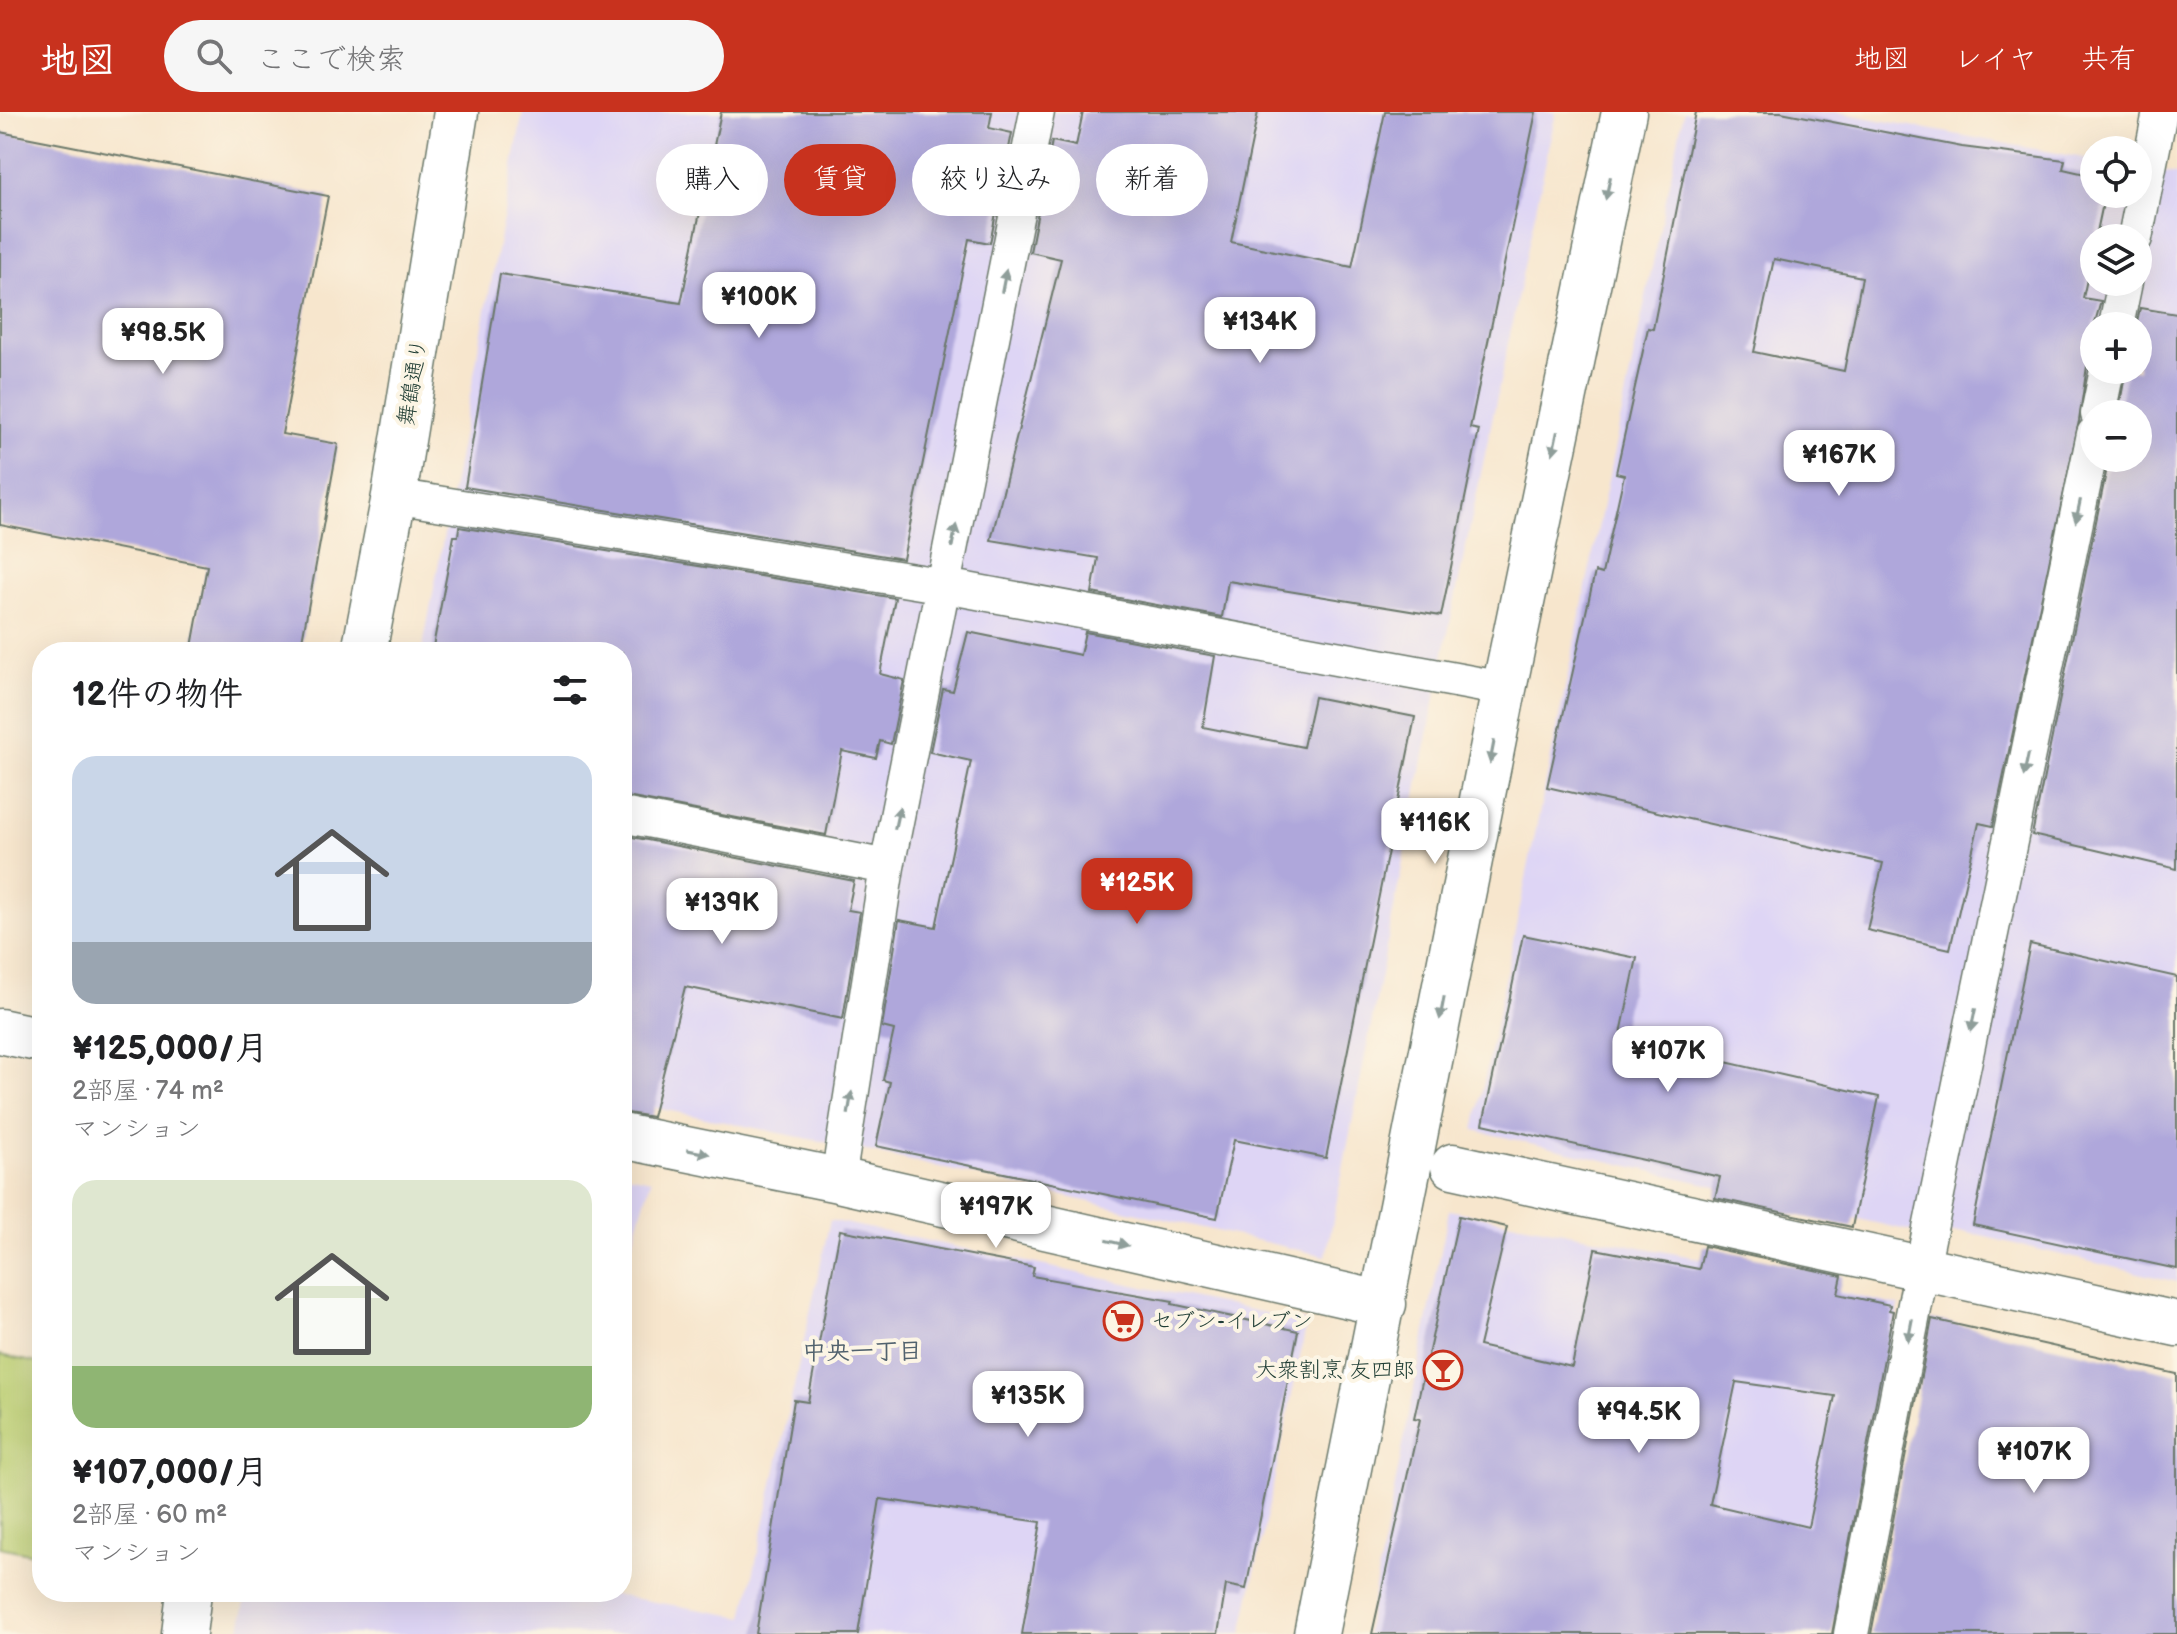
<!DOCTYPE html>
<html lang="ja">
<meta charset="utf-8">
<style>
:root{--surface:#fff;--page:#f6f6f6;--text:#202124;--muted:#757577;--accent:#c8321e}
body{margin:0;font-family:"Balsamiq Sans","Klee One",sans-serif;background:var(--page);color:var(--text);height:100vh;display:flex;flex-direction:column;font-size:30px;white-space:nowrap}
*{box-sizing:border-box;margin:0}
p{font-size:26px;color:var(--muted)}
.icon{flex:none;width:44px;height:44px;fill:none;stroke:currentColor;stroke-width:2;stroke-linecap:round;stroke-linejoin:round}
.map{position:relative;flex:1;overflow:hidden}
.side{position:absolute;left:32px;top:530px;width:600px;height:960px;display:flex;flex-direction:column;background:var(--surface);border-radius:32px;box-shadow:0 8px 32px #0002}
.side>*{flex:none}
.banner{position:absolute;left:656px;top:32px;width:760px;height:72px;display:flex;gap:16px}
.fabs{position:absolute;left:2080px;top:24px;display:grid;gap:16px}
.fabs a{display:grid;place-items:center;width:72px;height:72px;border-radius:50%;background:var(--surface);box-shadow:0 8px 32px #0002;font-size:40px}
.price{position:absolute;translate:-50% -68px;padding:0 18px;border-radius:16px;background:#fff;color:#222;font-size:26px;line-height:52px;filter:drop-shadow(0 2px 4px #0008)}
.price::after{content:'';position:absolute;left:50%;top:48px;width:24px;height:18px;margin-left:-12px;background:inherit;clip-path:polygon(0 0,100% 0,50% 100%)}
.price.on{background:var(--accent);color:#fff}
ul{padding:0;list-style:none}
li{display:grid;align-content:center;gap:16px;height:424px;padding:0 40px}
li span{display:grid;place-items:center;height:248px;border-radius:24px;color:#555}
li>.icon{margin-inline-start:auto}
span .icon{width:144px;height:144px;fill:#fffc;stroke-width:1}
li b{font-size:34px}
h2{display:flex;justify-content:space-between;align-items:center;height:96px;padding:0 40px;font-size:34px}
.chip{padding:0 28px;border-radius:36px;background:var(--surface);box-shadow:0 8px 32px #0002;font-size:28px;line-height:72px}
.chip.on{background:var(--accent);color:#fff}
header{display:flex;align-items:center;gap:48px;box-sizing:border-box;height:112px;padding:0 40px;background:var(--accent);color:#fff}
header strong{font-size:38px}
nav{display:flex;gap:44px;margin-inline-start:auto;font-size:28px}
.search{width:560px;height:72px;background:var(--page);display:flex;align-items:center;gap:20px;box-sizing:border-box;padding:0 28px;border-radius:44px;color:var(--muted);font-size:30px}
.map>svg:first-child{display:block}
</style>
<header>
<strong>地図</strong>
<div class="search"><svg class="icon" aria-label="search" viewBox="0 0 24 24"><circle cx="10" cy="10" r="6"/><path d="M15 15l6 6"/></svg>ここで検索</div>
<nav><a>地図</a><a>レイヤ</a><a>共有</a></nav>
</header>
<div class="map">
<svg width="2177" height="1522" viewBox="0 0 2177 1522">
<rect width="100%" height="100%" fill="#fcf5e5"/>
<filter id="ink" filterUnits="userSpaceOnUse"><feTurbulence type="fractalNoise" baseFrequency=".0125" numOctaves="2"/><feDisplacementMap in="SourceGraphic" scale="16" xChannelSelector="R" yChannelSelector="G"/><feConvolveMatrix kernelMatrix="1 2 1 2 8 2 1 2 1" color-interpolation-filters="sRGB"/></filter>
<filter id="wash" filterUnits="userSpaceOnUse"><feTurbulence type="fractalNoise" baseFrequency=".006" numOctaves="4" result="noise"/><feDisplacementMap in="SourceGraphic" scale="32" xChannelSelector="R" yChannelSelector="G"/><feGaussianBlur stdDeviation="1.8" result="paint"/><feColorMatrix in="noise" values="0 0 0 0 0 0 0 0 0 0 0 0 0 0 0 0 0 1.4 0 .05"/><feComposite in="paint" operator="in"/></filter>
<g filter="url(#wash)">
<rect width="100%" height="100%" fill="#f7e6cd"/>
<path fill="#ded5f5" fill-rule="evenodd" d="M 523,0 L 1556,0 L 1445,535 L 1326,1144 L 859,1037 L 622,989 L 622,540 L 422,540 Z
M 1684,0 L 1836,0 L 2094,48 L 2094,82 L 2138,82 L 2138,56 L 2177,62 L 2177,1170 L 1964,1120 L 1919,1121 L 1474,1018 ZM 2094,126 L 2138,126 L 2138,170 L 2094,170 ZM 2094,214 L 2138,214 L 2138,258 L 2094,258 ZM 2094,302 L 2138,302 L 2138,346 L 2094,346 Z
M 622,1062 L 651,1068 L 622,1166 Z
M 1449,1098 L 1692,1145 L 1899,1194 L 1830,1522 L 1366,1522 Z
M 830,1108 L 1307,1210 L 1242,1522 L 239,1522 L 247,1480 L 596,1480 L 744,1505 Z"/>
<path fill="#bbce72" stroke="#6d8653" stroke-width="2" d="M 0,1243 L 42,1252 L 42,1444 L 0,1435 Z"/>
<g id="blocks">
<path fill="#afa7db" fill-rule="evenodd" d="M 721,0 L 992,0 L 989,16 L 1012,21 L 990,131 L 969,127 L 903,447 L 465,375 L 500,162 L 681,191 Z
M 1083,0 L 1258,0 L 1231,130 L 1352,155 L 1385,0 L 1536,0 L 1470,316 L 1479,318 L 1441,504 L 1228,469 L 1222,505 L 1092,481 L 1098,446 L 991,428 L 1061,147 L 1030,140 L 1052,29 L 1076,34 Z
M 1696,0 L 1781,0 L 1962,35 L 2065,48 L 2063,57 L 2094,64 L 2094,82 L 2105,82 L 2083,186 L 2101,189 L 2094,214 L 2094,243 L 2087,254 L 2079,309 L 1993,714 L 1979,711 L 1950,837 L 1867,818 L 1883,751 L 1547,675 L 1595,460 L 1602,462 L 1624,363 L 1616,361 L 1648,216 L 1653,217 ZM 1774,147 L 1862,165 L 1844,259 L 1754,240 Z
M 0,20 L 328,84 L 282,322 L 338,332 L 300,540 L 191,540 L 207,454 L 0,413 Z
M 2140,196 L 2177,202 L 2177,757 L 2032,723 L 2109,346 L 2138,346 L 2138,302 L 2118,302 L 2126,258 L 2138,258 L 2136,214 Z
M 459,415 L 895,486 L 880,562 L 904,568 L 891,632 L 880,629 L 876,646 L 842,639 L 826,723 L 622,684 L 622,540 L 432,540 L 454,424 L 458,424 Z
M 968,520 L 1080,543 L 1085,520 L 1215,544 L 1203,615 L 1303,635 L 1314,585 L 1415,605 L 1326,1046 L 1234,1028 L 1217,1106 L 876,1034 L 890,970 L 883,968 L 894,918 L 882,915 L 899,808 L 936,815 L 971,649 L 930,640 L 943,577 L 953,579 Z
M 622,723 L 854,769 L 848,798 L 860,800 L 843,907 L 685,875 L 652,1005 L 622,1000 Z
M 1523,823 L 1637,846 L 1620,926 L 1879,985 L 1852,1115 L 1715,1086 L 1720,1065 L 1483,1012 Z
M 2030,832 L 2177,865 L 2177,1157 L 1973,1113 Z
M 1459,1104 L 1507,1115 L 1479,1234 L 1572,1255 L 1595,1137 L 1699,1157 L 1704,1134 L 1842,1164 L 1838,1182 L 1890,1193 L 1889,1198 L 1893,1199 L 1832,1522 L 1372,1522 L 1420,1307 L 1414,1306 ZM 1736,1270 L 1835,1284 L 1808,1415 L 1710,1392 Z
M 840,1118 L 1034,1155 L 1032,1164 L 1173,1189 L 1172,1192 L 1298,1219 L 1246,1477 L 1226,1473 L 1218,1522 L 1022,1522 L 1041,1410 L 880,1387 L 858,1522 L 756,1522 L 794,1288 L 808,1290 Z
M 1932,1207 L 2177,1262 L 2177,1522 L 1871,1522 Z"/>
</g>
</g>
<g filter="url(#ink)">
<use href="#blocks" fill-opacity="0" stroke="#6b786a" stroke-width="2"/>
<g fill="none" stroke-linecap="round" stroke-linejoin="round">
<g stroke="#6b786a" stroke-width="37">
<path id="lane" d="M 2135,126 L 2160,0
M 2116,214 L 2125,170
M 2098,302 L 2107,258
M 394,384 L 945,474 L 1504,577
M 622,703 L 887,755
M 838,1068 L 887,755 L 1037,0
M 1851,1522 L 1922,1156 L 2094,322"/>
</g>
<g stroke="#6b786a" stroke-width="47">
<path id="street" d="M 0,919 L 42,928
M 622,1024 L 838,1068 L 1384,1192
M 1453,1054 L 2177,1212
M 1316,1522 L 1504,577 L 1624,0"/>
</g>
<g stroke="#6b786a" stroke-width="47">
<path id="primary" d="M 364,540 L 394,384 L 456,0
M 184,1522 L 189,1480"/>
</g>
<use href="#lane" stroke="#fff" stroke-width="34"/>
<use href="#street" stroke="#fff" stroke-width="44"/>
<use href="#primary" stroke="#fff" stroke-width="44"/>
</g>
<defs><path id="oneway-solid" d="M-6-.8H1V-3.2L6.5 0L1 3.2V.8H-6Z" transform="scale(2)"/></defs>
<g fill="#8f9e9a">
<use href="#oneway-solid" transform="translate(1608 76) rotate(102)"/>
<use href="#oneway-solid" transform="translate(1004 169) rotate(-79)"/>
<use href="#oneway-solid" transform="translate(1555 331) rotate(102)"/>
<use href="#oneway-solid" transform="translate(2078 399) rotate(102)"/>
<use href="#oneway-solid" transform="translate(954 424) rotate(-79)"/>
<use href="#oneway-solid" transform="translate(1492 640) rotate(101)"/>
<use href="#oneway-solid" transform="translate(2026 653) rotate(102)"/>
<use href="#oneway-solid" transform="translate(897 706) rotate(-78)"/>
<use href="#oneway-solid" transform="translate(1442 896) rotate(101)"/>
<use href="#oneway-solid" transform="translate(1973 908) rotate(102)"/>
<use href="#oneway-solid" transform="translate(850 991) rotate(-81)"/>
<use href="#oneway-solid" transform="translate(698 1040) rotate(11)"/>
<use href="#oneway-solid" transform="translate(1117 1131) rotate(13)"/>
<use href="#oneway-solid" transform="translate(1910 1218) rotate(101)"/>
</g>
</g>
<defs>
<g id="supermarket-ring" transform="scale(2)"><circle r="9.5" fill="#fcf5e5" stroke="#c8321e" stroke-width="1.5"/><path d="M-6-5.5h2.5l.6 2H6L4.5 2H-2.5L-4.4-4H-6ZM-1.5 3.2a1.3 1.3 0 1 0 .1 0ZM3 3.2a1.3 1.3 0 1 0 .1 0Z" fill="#c8321e"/></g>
<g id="bar-ring" transform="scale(2)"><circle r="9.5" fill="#fcf5e5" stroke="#c8321e" stroke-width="1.5"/><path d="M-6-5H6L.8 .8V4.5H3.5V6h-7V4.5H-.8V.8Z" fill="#c8321e"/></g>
</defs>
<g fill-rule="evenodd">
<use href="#supermarket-ring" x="1123" y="1209"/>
<use href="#bar-ring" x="1443" y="1258"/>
</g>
<g text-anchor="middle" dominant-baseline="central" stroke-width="8" stroke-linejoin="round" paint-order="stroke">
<g font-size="22" fill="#1f3d34" stroke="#fcf5e5">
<text transform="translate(413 270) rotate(-81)">舞鶴通り</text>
</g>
<g font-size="22" fill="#1f3d34" stroke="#fcf5e5" text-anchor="start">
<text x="1151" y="1209">セブン-イレブン</text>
<text x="1415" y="1258" text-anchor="end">大衆割烹 友四郎</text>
</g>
<g font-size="24" font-weight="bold" fill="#51626e" stroke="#fcf5e5">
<text x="862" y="1239">中央一丁目</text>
</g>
</g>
</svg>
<div class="fabs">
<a><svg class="icon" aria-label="locate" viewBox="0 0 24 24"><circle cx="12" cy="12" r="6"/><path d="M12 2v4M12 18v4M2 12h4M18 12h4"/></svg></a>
<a><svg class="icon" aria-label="layers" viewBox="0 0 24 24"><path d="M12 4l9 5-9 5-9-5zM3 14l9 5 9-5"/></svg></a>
<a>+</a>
<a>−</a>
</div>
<b class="price" style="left:759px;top:228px">¥100K</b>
<b class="price" style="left:1260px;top:253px">¥134K</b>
<b class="price" style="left:163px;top:264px">¥98.5K</b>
<b class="price" style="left:1839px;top:386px">¥167K</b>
<b class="price" style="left:1435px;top:754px">¥116K</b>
<b class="price on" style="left:1137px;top:814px">¥125K</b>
<b class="price" style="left:722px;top:834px">¥139K</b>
<b class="price" style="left:1668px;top:982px">¥107K</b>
<b class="price" style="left:996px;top:1138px">¥197K</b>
<b class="price" style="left:1028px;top:1327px">¥135K</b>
<b class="price" style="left:1639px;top:1343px">¥94.5K</b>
<b class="price" style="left:2034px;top:1383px">¥107K</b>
<div class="banner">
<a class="chip">購入</a>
<a class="chip on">賃貸</a>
<a class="chip">絞り込み</a>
<a class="chip">新着</a>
</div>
<section class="side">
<h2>12件の物件<svg class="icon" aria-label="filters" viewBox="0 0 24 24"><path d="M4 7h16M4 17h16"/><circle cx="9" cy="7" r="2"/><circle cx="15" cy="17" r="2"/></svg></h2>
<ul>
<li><span style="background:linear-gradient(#c9d6e8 75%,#9aa5b1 0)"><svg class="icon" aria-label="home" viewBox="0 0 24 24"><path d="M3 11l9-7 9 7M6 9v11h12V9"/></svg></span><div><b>¥125,000/月</b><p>2部屋 · 74 m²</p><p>マンション</p></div></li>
<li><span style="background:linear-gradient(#dfe7d0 75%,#8fb573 0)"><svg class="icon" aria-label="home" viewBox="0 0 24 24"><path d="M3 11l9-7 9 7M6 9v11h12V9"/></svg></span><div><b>¥107,000/月</b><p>2部屋 · 60 m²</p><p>マンション</p></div></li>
</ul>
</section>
</div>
